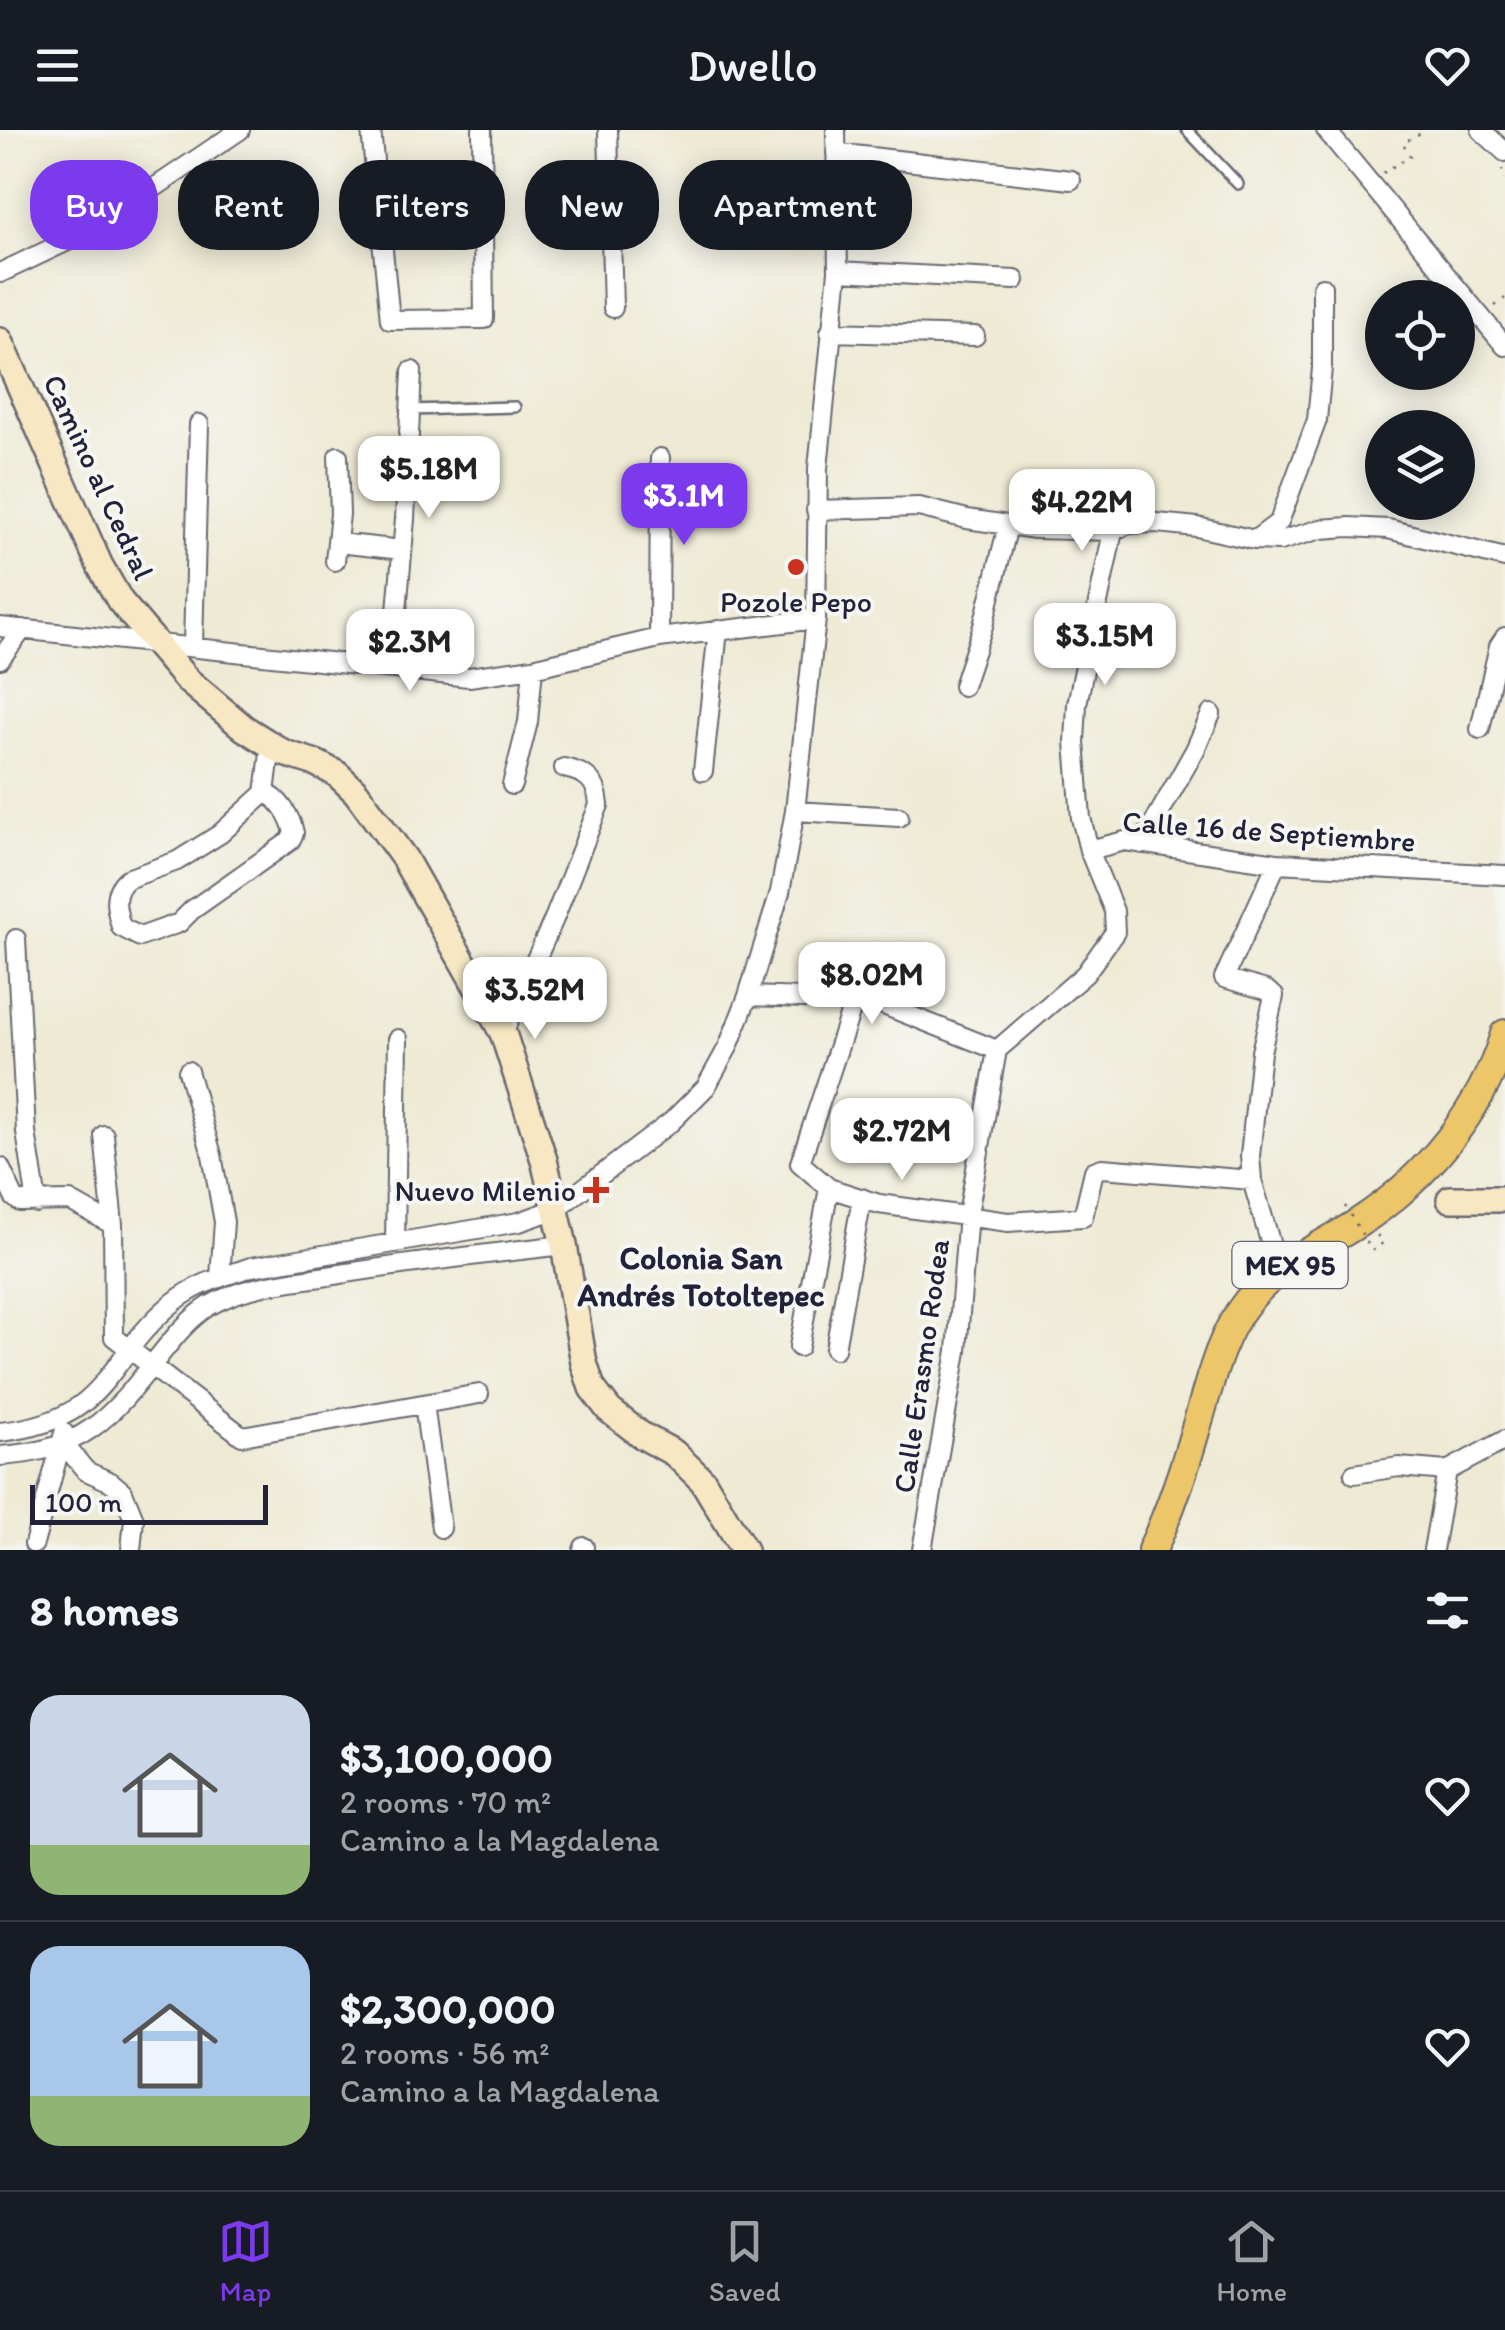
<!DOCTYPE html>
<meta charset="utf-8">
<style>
:root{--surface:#171b24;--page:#20242c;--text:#f1f3f6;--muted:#9ea1a6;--line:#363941;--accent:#7c3aed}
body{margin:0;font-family:Itim,sans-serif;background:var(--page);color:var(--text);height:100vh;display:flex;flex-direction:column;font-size:38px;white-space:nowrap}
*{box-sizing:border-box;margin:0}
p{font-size:32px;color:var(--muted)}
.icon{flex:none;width:55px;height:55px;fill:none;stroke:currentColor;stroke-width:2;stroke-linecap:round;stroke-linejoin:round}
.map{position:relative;height:1420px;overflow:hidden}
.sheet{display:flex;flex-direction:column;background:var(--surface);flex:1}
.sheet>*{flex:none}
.guide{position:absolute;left:30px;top:30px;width:1000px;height:90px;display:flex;gap:20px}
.tools{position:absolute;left:1365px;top:150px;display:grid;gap:20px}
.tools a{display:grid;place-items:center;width:110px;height:110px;border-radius:50%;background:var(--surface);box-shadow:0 5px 25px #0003;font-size:50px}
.scale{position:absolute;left:30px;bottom:25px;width:238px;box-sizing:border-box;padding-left:10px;border:5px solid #22223b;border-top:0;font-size:28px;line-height:35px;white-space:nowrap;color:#22223b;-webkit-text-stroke:8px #f6f6f2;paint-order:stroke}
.price{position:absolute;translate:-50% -85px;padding:0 22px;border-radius:20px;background:#fff;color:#222;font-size:32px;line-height:65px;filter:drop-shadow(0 2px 5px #0008)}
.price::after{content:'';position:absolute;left:50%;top:60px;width:30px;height:22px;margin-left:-15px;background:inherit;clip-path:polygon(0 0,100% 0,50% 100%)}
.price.on{background:var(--accent);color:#fff}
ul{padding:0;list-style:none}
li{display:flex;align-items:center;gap:30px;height:250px;padding:0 30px}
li+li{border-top:2px solid var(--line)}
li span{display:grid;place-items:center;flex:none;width:280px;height:200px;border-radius:30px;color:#555}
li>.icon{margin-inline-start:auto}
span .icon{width:120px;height:120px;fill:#fffc;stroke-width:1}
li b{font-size:42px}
h2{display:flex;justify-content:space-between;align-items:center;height:120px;padding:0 30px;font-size:42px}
.pill{padding:0 35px;border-radius:40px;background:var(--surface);box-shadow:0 5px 25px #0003;font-size:35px;line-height:90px}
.pill.on{background:var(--accent);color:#fff}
header{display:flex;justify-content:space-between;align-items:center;height:130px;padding:0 30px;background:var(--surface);font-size:45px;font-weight:600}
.tabs{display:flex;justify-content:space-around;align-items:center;height:140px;border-top:2px solid var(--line);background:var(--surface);font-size:28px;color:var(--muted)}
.tabs a{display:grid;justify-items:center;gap:5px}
.tabs .on{color:var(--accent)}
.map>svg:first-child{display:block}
</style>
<header><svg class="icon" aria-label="menu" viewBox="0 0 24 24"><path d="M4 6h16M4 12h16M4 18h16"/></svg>Dwello<svg class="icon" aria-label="heart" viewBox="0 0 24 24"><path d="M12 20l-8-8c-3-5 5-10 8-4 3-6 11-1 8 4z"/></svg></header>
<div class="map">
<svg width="1505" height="1420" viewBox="0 0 1505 1420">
<rect width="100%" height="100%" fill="#f6f6f2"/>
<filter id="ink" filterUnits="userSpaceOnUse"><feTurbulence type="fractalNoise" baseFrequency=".01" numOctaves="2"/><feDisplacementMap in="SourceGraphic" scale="20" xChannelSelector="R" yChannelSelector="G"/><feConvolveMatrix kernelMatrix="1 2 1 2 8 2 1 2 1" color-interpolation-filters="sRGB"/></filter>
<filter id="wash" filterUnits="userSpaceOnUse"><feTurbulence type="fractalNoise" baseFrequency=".0048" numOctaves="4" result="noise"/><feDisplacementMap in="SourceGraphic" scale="40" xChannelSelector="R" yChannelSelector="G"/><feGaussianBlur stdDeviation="2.25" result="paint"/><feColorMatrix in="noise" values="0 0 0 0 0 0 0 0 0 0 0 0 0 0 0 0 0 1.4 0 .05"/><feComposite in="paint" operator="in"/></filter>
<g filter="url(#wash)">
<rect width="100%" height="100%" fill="#eeead4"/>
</g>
<g filter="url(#ink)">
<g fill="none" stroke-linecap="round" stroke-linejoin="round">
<g stroke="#696871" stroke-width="14">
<path id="lane" d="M 1187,0 L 1238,54
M 410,280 L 515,277"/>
</g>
<g stroke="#696871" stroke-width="22">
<path id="street" d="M 371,0 L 390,190 L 484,189 L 482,0
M 608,0 L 613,178
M 1326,0 L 1505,216
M 1481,0 L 1505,22
M 836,23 L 1071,50
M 838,141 L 1015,150
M 0,143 L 93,99 L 240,0
M 830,202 L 975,206
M 816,380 L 919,377 L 967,389 L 1035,399 L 1113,401 L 1129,394 L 1157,393 L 1197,397 L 1255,410 L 1280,411 L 1321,399 L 1349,397 L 1388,399 L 1505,428
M 1255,410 L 1279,392 L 1317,290 L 1322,238 L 1322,157
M 338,413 L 402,420
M 335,431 L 340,384 L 338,326
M 0,497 L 469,547 L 533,538 L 659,508 L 816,489
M 659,508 L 660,328
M 193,515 L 199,294
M 0,529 L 23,499
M 392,538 L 405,389 L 412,241
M 963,556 L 983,496 L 1008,396
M 1480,599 L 1499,516 L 1505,507
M 703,641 L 718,500
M 512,655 L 528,592 L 533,538
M 265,663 C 280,668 291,688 294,703 L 290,711 L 192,780 L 179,793 L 140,807 L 121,797 C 116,779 111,763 127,749 L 177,731 L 220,704 L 265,663 L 271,615
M 795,681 L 899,687
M 1142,714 L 1195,620 L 1211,584
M 1089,720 L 1125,711 L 1277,733 L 1505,745
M 1277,733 L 1224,848 L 1266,860 L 1274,866 L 1261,922 L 1250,1026 L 1252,1050 L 1279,1142
M 16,809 L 26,1002 L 37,1073
M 748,866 L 830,869 L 881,874 L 997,920
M 854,871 L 800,1033 L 829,1058 L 879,1074 L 1008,1092 L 1083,1087 L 1094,1041 L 1102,1038 L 1252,1050
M 503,903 L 554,789 L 599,675 C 597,651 588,643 564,638
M 188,941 L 212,1025 L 224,1092 L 220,1147
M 104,1005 L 113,1095
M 0,1037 L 14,1067 L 20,1072 L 70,1071 L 113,1095 L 114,1207 L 242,1306 L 479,1264
M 395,1113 L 398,909
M 799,1217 L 829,1058
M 835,1219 L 862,1068
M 424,1274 L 441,1398
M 0,1302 C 112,1290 102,1231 174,1172 C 196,1154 224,1146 251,1137 L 519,1092 L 556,1079 L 671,992 L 706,957 L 728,917 L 748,866 L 780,762 L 795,681 L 816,489 L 818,338 L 838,141 L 836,0
M 63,1313 L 86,1341 L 111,1352 L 123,1362 L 134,1389 L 131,1420
M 0,1326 C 82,1321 109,1290 156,1230 C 172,1210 187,1190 209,1176 C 244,1155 288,1152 328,1146 C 406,1133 485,1124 564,1115
M 1447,1341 L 1505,1310
M 1354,1344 L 1399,1337 L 1447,1341
M 34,1414 L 64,1303
M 583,1420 L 584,1417
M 922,1420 L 957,1221 L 968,1084 L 997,920 L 1085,844 L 1115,802 L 1114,781 L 1089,720 L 1081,688 L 1075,612 L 1077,574 L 1113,401
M 1433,1420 L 1447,1341"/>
</g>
<g stroke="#696871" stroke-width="30">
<path id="secondary" d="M 0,211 L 100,436 L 120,471 L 187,550 L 244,598 L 284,623 L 316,633 L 337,644 L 356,662 L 404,728 L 503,903 L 544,1030 L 564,1115 L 584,1233 L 592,1258 L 609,1280 L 641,1305 L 674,1323 L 703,1351 L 744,1420
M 1450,1069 L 1505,1069"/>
</g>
<g stroke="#696871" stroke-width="32">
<path id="primary" d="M 1152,1420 C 1170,1381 1184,1340 1196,1298 C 1209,1256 1219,1207 1247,1172 C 1275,1136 1321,1117 1358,1093 C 1425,1050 1482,981 1505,904"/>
</g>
<path stroke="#696871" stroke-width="2.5" stroke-dasharray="2.5 8" stroke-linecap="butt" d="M 1502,39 L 1505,50
M 1383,43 L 1410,26 L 1403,13 L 1426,0
M 1495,176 L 1505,168
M 1372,1121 L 1383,1113 L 1377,1105"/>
<use href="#lane" stroke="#fff" stroke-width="9"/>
<use href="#street" stroke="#fff" stroke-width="18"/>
<use href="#secondary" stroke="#f7e8c3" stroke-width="25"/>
<use href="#primary" stroke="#ecc669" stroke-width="28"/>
<path stroke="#696871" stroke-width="2.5" stroke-dasharray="2.5 8" stroke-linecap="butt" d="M 1345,1076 L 1372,1121"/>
</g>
</g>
<g fill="#c8321e" stroke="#f6f6f2" stroke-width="4">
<circle cx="796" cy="437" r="10"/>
<path d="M591 1045h10v10h10v10h-10v10h-10v-10h-10v-10h10z"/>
</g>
<g text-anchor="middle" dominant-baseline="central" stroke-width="8" stroke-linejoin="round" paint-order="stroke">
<rect fill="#f6f6f2" stroke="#626272" stroke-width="2.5" x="1232.5" y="1112" width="115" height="46" rx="8"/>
<g font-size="28" font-weight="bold" fill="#22223b">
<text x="1290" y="1135">MEX 95</text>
</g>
<g font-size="30" fill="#22223b" stroke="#f6f6f2">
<text transform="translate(99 347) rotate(65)">Camino al Cedral</text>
<text transform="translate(1269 701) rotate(4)">Calle 16 de Septiembre</text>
<text transform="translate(921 1236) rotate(-82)">Calle Erasmo Rodea</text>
</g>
<g font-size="30" fill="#22223b" stroke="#f6f6f2">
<text x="796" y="471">Pozole Pepo</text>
<text x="576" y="1060" text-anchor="end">Nuevo Milenio</text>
</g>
<g font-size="32" font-weight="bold" fill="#22223b" stroke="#f6f6f2">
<text x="701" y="1128">Colonia San<tspan x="701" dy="37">Andrés Totoltepec</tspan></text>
</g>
</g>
</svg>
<div class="tools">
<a><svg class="icon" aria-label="locate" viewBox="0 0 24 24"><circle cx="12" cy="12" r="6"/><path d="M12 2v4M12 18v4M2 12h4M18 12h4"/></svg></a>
<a><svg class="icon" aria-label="layers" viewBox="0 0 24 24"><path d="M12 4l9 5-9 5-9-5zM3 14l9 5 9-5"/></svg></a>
</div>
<div class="scale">100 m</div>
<b class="price" style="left:429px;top:391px">$5.18M</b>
<b class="price on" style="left:684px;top:418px">$3.1M</b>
<b class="price" style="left:1082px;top:424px">$4.22M</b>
<b class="price" style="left:1105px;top:558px">$3.15M</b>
<b class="price" style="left:410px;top:564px">$2.3M</b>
<b class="price" style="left:872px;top:897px">$8.02M</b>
<b class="price" style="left:535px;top:912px">$3.52M</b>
<b class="price" style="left:902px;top:1053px">$2.72M</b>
<div class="guide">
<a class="pill on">Buy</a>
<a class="pill">Rent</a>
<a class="pill">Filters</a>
<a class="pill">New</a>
<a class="pill">Apartment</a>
</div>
</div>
<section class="sheet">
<h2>8 homes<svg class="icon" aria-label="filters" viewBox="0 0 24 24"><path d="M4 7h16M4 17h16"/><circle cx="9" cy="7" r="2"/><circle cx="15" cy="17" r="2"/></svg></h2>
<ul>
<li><span style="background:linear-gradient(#c9d6e8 75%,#8fb573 0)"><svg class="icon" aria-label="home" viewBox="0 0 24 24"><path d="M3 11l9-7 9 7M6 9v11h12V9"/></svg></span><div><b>$3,100,000</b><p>2 rooms · 70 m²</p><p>Camino a la Magdalena</p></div><svg class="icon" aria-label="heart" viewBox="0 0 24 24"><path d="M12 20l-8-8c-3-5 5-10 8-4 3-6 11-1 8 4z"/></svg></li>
<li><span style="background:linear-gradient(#a9c7e8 75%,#8fb573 0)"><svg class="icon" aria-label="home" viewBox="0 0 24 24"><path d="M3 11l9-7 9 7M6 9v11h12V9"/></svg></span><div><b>$2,300,000</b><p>2 rooms · 56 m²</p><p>Camino a la Magdalena</p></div><svg class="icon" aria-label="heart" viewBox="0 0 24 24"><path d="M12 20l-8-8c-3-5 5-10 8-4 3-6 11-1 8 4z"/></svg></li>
</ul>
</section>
<nav class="tabs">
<a class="on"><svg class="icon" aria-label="map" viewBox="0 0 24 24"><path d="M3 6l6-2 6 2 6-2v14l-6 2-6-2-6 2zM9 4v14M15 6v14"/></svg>Map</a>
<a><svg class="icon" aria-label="saved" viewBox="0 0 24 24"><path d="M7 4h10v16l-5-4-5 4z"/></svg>Saved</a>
<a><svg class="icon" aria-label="home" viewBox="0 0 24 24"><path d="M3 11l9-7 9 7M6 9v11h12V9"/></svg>Home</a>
</nav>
